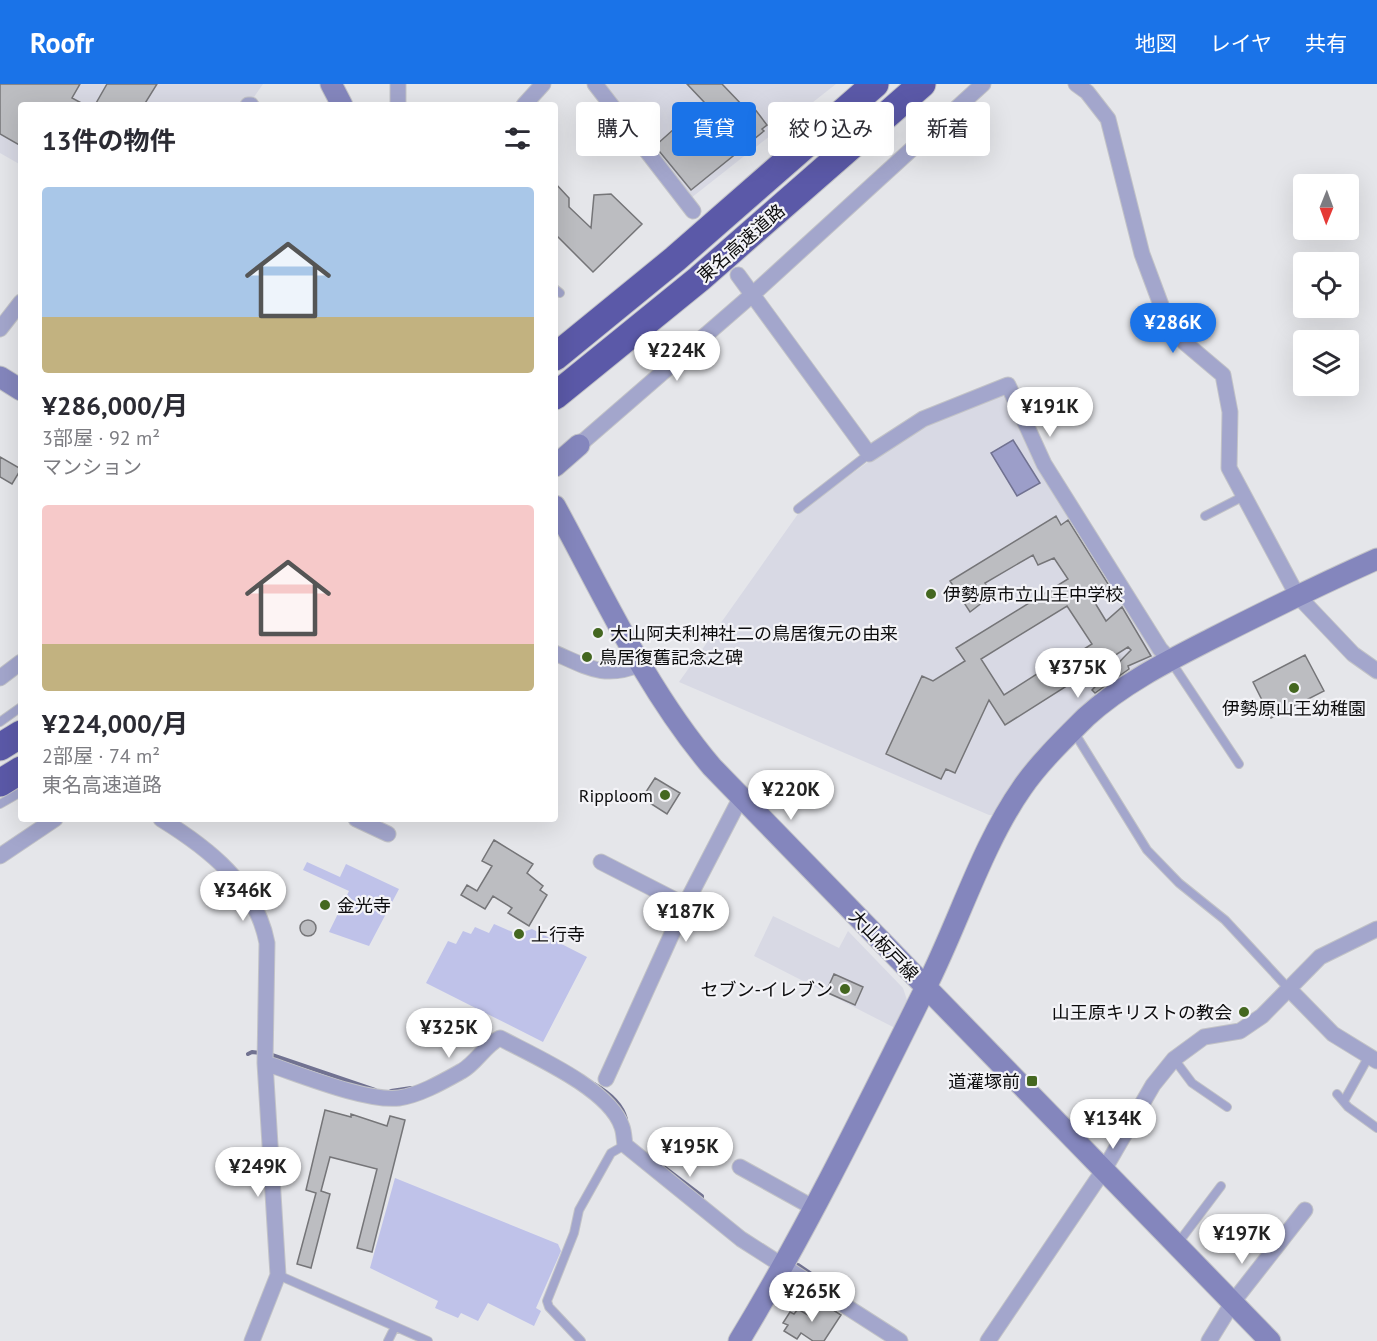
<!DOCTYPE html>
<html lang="ja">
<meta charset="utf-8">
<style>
:root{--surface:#fff;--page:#f7f7f7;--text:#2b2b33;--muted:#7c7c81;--accent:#1a73e8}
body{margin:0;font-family:"PT Sans","Noto Sans JP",sans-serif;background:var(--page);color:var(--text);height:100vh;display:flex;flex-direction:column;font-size:22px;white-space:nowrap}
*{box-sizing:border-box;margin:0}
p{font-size:20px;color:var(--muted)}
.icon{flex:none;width:33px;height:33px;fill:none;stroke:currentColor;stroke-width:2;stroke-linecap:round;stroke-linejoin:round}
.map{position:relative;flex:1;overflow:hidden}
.details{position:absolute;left:18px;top:18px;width:540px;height:720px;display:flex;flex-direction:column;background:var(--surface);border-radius:6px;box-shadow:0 6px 24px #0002}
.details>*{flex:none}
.banner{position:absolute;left:576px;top:18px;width:570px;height:54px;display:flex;gap:12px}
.needle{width:39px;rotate:181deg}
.buttons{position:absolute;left:1293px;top:90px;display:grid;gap:12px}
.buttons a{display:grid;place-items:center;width:66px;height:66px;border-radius:6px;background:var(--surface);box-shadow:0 6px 24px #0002;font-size:30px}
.price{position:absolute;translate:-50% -51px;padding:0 14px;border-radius:21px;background:#fff;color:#222;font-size:20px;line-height:39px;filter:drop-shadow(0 2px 3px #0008)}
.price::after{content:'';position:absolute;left:50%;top:36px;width:18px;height:14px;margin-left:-9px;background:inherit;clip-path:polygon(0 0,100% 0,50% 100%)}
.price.active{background:var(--accent);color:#fff}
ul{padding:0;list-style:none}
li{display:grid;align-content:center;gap:12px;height:318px;padding:0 24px}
li span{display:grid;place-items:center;height:186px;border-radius:6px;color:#555}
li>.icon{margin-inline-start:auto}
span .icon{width:108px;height:108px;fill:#fffc;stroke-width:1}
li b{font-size:26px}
h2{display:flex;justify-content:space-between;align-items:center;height:72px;padding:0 24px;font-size:26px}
.pill{padding:0 21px;border-radius:6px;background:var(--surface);box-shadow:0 6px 24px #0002;font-size:21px;line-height:54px}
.pill.active{background:var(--accent);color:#fff}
header{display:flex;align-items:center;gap:36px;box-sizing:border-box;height:84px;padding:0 30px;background:var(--accent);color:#fff}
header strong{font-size:28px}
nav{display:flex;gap:33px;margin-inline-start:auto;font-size:21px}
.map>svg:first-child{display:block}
</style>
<header>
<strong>Roofr</strong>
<nav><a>地図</a><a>レイヤ</a><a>共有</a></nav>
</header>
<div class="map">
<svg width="1377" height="1257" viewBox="0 0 1377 1257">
<rect width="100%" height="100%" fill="#e5e6ea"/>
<path fill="#d8d9e4" d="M 0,0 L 263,0 L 252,16 L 241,21 L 21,21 L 21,81 L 0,69 Z
M 600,0 L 836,0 L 691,114 Z
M 1008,309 L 1157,570 L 1124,594 L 995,731 L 989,731 L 679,598 L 800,427 L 921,340 Z
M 773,832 L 839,864 L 848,847 L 903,904 L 908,919 L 897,945 L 754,872 Z"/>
<path fill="#bfc2e9" d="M 307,778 L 340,793 L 346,780 L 399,805 L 369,862 L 329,848 L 349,807 L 303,786 Z
M 494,840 L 517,850 L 532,845 L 587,873 L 543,958 L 426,899 L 448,857 L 456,860 L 463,847 L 471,850 L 475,843 L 489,849 Z
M 395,1094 L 558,1160 L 561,1167 L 536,1224 L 541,1227 L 534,1242 L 488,1219 L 478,1237 L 461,1229 L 458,1234 L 435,1224 L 438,1217 L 370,1184 Z"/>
<path fill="#9c9ec9" stroke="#717291" stroke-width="1.5" d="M 1013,356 L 1040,399 L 1017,412 L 991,369 Z"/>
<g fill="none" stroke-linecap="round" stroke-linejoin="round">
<path stroke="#717291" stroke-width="4" d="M 248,970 L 252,968 L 261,969
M 269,970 L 375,1006
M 594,1000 C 608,1008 622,1020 626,1035
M 391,1007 L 411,1004
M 664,1083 L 702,1112 L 702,1116
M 798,1181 L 841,1210"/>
</g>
<path fill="#bcbdc1" stroke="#757578" stroke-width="1.5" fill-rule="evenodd" d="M 0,0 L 80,0 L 72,14 L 85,21 L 21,21 L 21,62 L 0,50 Z
M 107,0 L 157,0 L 144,21 L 95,21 Z
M 687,0 L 722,0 L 745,24 L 751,20 L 767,41 L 762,45 L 764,47 L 691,106 L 655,62 L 704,18 Z
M 555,99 L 569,114 L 569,123 L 591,144 L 594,111 L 611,110 L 642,140 L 593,188 L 555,150 Z
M 0,373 L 21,385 L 12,400 L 0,393 Z
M 1056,432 L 1061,441 L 1068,436 L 1110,503 L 1092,514 L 1106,537 L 1122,523 L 1151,572 L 1128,582 L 1129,585 L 1095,609 L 1092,606 L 1131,566 L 1128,563 L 1005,641 L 989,616 L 955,689 L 946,685 L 941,695 L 886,670 L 922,592 L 933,597 L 965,577 L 956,564 L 1068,495 L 1054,474 L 1038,481 L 1033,471 L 985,499 L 992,511 L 970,528 L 950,497 ZM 1067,522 L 1092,560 L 1070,574 L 1068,570 L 1004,611 L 981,575 Z
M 1305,571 L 1324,607 L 1271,634 L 1253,598 Z
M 655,694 L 680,709 L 667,730 L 642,714 Z
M 494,756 L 533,780 L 527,789 L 543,802 L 540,806 L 547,811 L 529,842 L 508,829 L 512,824 L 493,812 L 485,825 L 461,811 L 467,801 L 477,807 L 492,782 L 482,777 Z
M300 844a8 8 0 1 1 16 0a8 8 0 1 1-16 0Z
M 834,890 L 863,903 L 855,921 L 826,908 Z
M 325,1026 L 351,1033 L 351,1030 L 387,1042 L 390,1032 L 405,1036 L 372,1168 L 357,1164 L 377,1085 L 330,1073 L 321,1107 L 330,1110 L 311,1184 L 297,1180 L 316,1109 L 306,1106 Z
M 821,1218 L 841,1231 L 824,1257 L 813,1257 L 801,1249 L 797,1255 L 784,1247 L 788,1241 L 783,1239 L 790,1228 L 794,1230 L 798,1225 L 811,1233 Z"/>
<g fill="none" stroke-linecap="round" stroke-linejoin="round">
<g stroke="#c2c3c7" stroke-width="10">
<path id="lane" d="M 555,205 L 560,209
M 798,425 L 869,370
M 1205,432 L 1244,412
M 1172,579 L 1239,680
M 0,638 L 21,623
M 1074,648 L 1147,766 L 1179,799 L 1225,836 L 1288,904
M 0,720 L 21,708
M 1174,975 L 1192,999 L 1227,1023
M 1337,1010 L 1348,1023 L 1377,1044
M 1344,1017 L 1369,972
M 1178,1159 L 1221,1102
M 278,1191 L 428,1257
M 388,1257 L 395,1243
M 581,1257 L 549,1223 L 547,1217 L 574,1149 L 579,1126 L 611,1069 L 625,1061"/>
</g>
<g stroke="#c2c3c7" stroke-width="17">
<path id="street" d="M 595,0 L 693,127
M 1076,0 L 1087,8 L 1108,35 L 1142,170 L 1167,237 L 1184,258 L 1223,291 L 1230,328 L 1229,384 L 1297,511 L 1353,570 L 1377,587
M 248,21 L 251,21
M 398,21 L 398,0
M 524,21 L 543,0
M 738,191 L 869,370 L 923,335 L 1008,301 L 1044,380 L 1160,565 L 1170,576
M 0,245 L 21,218
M 579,361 L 753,210 L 983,0
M 555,569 C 589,584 605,595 641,580
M 0,594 L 21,578
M 161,735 C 208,764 256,801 267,859 L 265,979 L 278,1191 L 252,1257
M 356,735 L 388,750
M 0,772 L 55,735
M 601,778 L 685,821
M 1288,904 L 1333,950 L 1377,977
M 265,979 C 299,990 366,1018 399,1014 C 420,1011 444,997 462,987 C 477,978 485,961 500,954 C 534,972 610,1005 622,1043 C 624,1048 624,1055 625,1061 L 741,1155 L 900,1257
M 606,995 L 685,821 L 741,713
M 740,1083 L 814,1124
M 988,1257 L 1105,1084 L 1153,1001 L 1174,975 L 1204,953 L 1240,947 L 1262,932 L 1320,873 L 1377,845
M 1209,1257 L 1233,1218 L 1305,1126"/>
</g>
<g stroke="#c2c3c7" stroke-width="23">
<path id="secondary" d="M 331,0 L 342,21
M 0,293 L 21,306
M 555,382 L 579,361
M 555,422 C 603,510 646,605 712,683 L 1270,1257
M 739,1257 C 808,1143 867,1022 926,903 C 958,840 982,761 1022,704 C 1039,679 1065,654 1086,633 C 1122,600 1168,577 1211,555 C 1266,527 1321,500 1377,475"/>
</g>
<g stroke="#c2c3c7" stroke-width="29">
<path id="highway" d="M 555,273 L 675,175 L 875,0
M 555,312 L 699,195 L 922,0
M 0,663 L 21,650
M 0,699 L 21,686"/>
</g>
<use href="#lane" stroke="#a3a6cc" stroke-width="8"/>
<use href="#street" stroke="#a3a6cc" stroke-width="15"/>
<use href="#secondary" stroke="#8486bd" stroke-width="21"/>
<use href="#highway" stroke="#5b59a8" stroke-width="27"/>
</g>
<g fill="#446720" stroke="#f3f3f7" stroke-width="2">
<circle cx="931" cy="510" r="6"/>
<circle cx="598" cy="549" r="6"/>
<circle cx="587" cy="573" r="6"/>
<circle cx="1294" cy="604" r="6"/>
<circle cx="665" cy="711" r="6"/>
<circle cx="325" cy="821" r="6"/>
<circle cx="519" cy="850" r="6"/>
<circle cx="845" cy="905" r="6"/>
<circle cx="1244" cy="928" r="6"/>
<rect x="1026" y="991" width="12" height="12" rx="3"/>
</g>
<g text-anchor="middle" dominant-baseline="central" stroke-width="4.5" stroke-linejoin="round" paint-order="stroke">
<g font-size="18" fill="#0c0c0d" stroke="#f3f3f7">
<text transform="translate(741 159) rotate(-41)">東名高速道路</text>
<text transform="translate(884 861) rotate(46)">大山板戸線</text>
</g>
<g font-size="18" fill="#0c0c0d" stroke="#f3f3f7" text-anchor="start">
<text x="943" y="510">伊勢原市立山王中学校</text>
<text x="610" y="549">大山阿夫利神社二の鳥居復元の由来</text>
<text x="599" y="573">鳥居復舊記念之碑</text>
<text x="1294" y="624" text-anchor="middle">伊勢原山王幼稚園</text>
<text x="653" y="711" text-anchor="end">Ripploom</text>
<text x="337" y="821">金光寺</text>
<text x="531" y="850">上行寺</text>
<text x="833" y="905" text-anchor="end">セブン-イレブン</text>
<text x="1232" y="928" text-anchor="end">山王原キリストの教会</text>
<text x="1020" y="997" text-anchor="end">道灌塚前</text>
</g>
</g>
</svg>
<div class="buttons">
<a><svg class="needle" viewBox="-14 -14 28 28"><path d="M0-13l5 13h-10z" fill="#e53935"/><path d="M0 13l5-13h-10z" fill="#7c7c81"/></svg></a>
<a><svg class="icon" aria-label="locate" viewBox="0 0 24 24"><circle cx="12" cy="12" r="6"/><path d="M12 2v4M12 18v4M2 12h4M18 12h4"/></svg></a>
<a><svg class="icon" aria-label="layers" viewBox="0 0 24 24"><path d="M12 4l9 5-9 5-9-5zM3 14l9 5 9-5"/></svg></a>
</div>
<b class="price active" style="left:1173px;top:270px">¥286K</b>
<b class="price" style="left:677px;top:298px">¥224K</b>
<b class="price" style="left:1050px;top:354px">¥191K</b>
<b class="price" style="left:1078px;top:615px">¥375K</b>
<b class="price" style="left:791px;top:737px">¥220K</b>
<b class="price" style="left:243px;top:838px">¥346K</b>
<b class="price" style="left:686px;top:859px">¥187K</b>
<b class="price" style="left:449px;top:975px">¥325K</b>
<b class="price" style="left:1113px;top:1066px">¥134K</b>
<b class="price" style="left:690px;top:1094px">¥195K</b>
<b class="price" style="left:258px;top:1114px">¥249K</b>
<b class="price" style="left:1242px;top:1181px">¥197K</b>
<b class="price" style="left:812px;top:1239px">¥265K</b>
<div class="banner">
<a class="pill">購入</a>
<a class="pill active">賃貸</a>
<a class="pill">絞り込み</a>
<a class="pill">新着</a>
</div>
<section class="details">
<h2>13件の物件<svg class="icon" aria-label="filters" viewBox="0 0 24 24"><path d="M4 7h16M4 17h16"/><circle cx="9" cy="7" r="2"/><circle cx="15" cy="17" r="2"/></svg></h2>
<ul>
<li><span style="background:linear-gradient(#a9c7e8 70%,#c2b280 0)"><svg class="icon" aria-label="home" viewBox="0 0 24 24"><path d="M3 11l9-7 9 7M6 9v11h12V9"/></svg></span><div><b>¥286,000/月</b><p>3部屋 · 92 m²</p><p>マンション</p></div></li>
<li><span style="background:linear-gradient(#f6c9c9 75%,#c2b280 0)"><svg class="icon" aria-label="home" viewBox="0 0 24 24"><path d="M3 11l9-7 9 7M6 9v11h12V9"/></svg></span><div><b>¥224,000/月</b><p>2部屋 · 74 m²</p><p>東名高速道路</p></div></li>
</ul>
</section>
</div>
